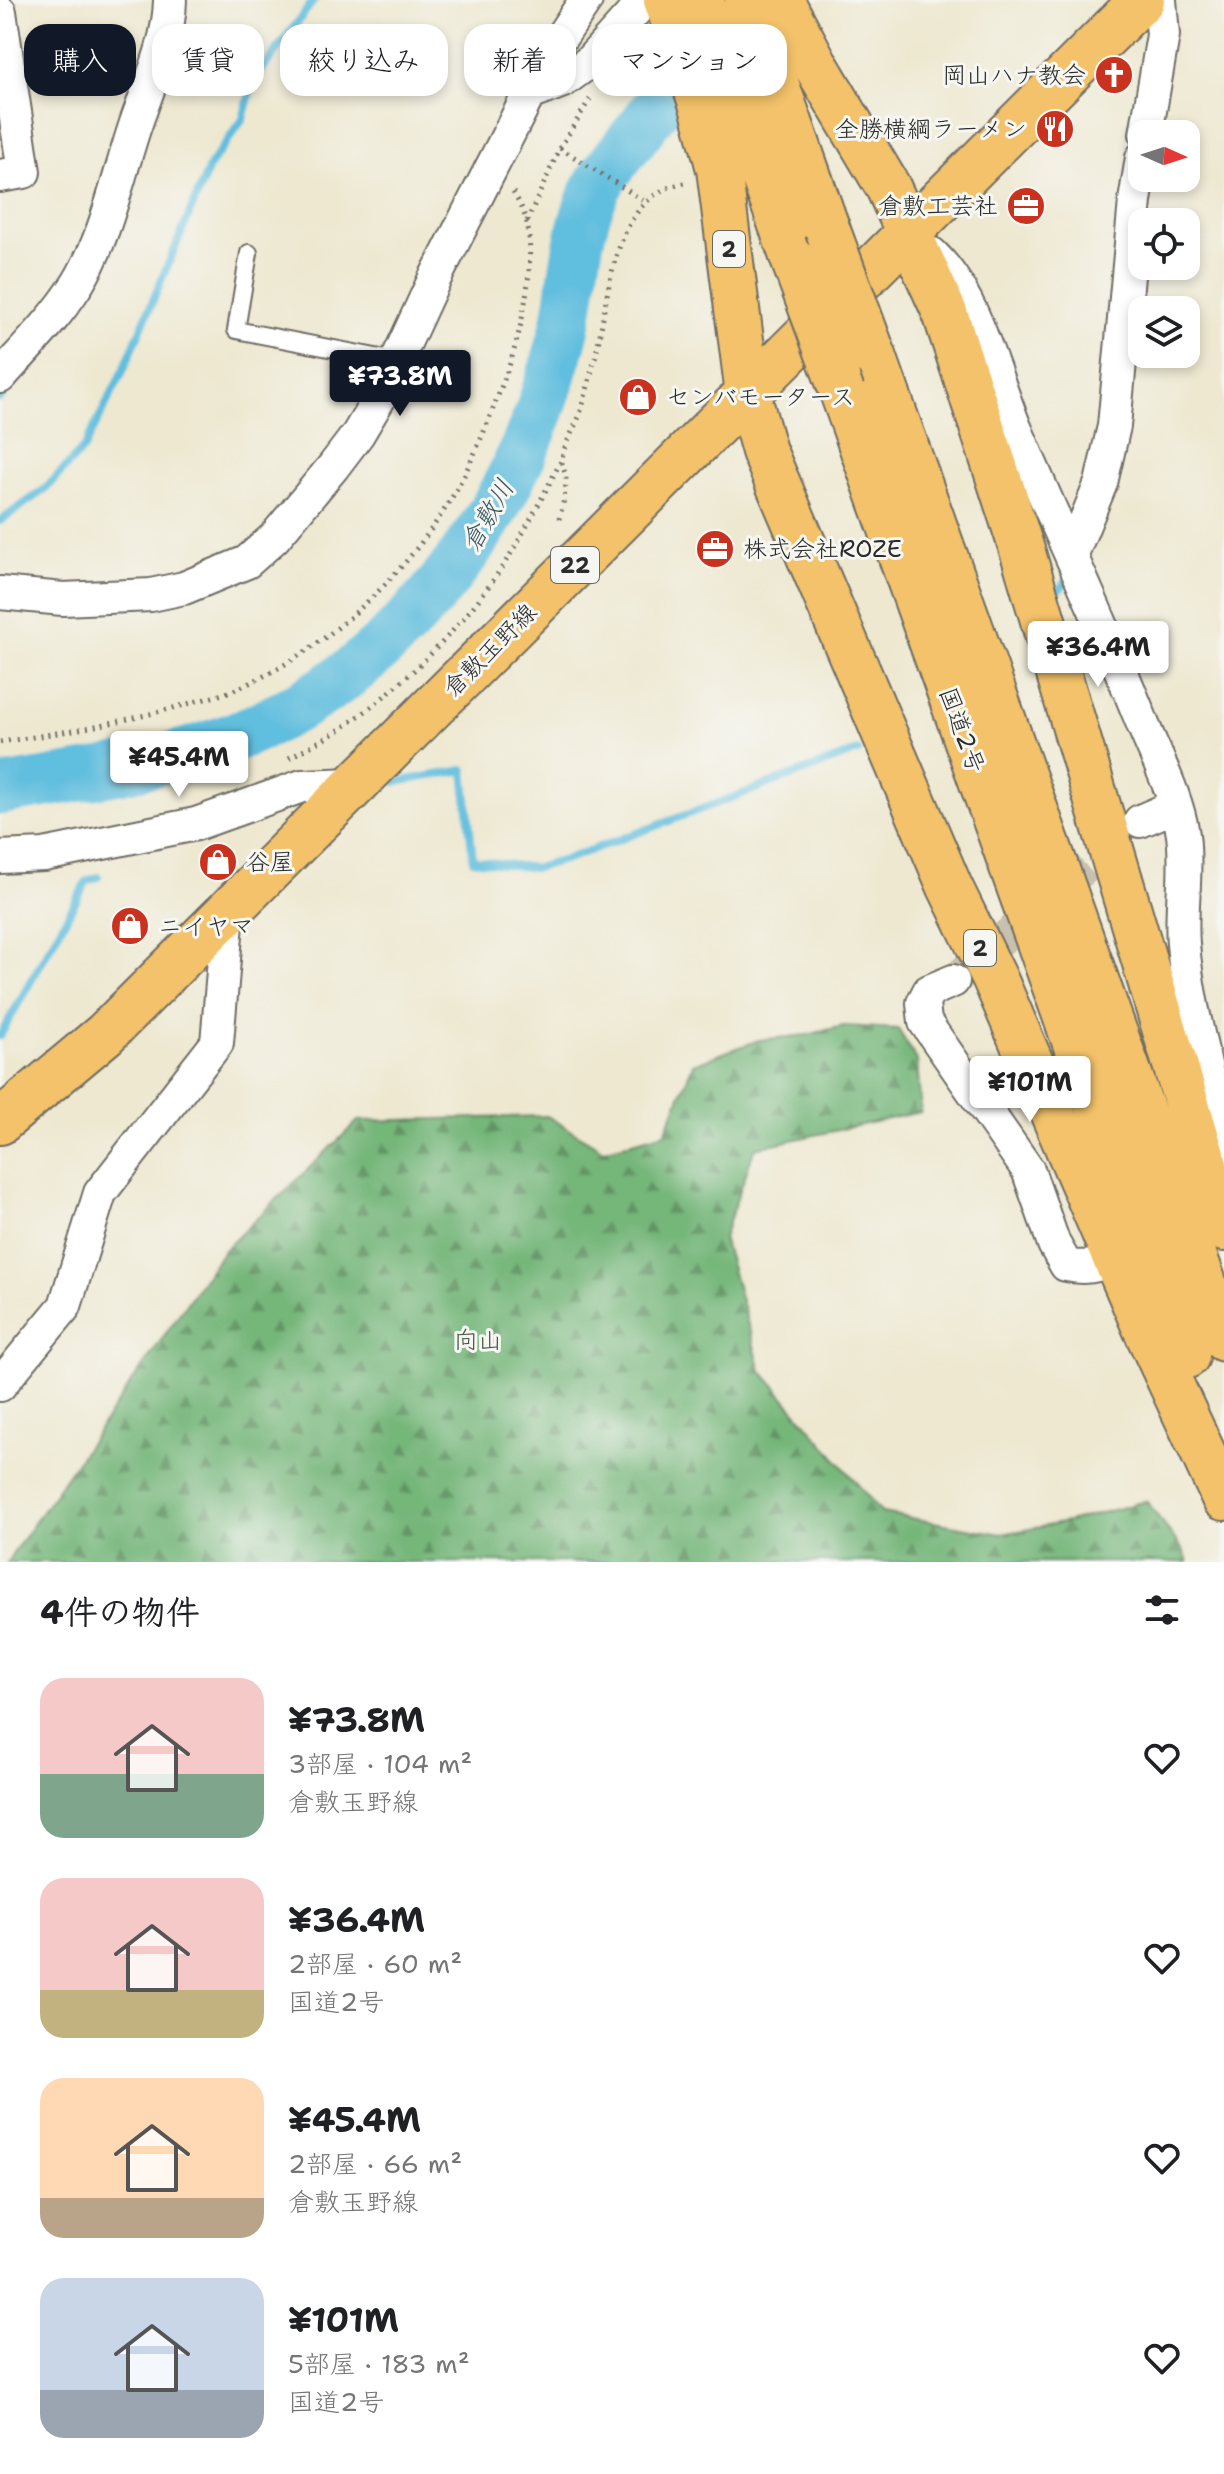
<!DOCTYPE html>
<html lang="ja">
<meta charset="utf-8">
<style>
:root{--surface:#fff;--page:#f2f2f2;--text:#202124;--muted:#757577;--accent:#111827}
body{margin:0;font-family:"Shantell Sans","Klee One",sans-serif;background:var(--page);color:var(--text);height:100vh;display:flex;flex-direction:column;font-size:30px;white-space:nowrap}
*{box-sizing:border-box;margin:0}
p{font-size:26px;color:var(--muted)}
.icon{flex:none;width:44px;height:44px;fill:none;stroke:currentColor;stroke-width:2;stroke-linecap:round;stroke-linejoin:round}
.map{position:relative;height:1562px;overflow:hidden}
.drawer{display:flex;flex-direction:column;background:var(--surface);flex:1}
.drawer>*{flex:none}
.banner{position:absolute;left:24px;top:24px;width:800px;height:72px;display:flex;gap:16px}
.needle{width:52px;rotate:93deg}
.controls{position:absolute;left:1128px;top:120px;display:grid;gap:16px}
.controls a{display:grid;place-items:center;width:72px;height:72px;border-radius:16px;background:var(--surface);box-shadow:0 4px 12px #0003;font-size:40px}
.price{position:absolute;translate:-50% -68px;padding:0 18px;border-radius:8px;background:#fff;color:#222;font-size:26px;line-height:52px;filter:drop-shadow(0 2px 4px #0008)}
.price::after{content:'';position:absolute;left:50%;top:48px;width:24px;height:18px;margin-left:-12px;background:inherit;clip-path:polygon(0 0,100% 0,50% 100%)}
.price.current{background:var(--accent);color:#fff}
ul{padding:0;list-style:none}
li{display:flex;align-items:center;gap:24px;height:200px;padding:0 40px}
li span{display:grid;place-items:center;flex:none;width:224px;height:160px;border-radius:24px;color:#555}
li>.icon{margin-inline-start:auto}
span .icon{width:96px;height:96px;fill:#fffc;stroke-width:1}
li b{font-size:34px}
h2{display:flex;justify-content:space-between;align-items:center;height:96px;padding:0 40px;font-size:34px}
.chip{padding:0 28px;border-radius:24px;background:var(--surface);box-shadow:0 4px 12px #0003;font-size:28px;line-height:72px}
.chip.current{background:var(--accent);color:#fff}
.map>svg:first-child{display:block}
</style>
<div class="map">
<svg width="1224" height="1562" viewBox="0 0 1224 1562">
<defs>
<pattern id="forest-firs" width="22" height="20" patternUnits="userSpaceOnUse" patternTransform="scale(2)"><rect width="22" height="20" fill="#75b679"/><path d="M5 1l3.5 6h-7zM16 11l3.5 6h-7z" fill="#609463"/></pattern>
</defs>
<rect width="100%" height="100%" fill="#f6f6f2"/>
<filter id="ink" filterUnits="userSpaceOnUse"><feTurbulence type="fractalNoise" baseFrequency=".0125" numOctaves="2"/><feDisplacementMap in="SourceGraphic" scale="16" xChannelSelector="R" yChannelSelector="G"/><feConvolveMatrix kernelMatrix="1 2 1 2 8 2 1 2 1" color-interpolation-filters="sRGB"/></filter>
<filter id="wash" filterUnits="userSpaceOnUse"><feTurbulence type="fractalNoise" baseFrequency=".006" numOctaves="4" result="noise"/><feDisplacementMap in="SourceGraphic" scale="32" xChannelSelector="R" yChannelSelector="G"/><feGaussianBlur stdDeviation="1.8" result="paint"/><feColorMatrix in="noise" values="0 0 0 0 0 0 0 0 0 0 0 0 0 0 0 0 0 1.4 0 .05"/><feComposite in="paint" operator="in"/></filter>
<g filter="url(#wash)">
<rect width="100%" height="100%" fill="#eee8d0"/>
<path fill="url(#forest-firs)" stroke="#507052" stroke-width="2" d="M 843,1026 L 898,1029 L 917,1061 L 921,1112 L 755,1148 L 723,1238 L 761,1370 L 882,1513 L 1002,1534 L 1068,1522 L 1146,1501 L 1183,1550 L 1188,1562 L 7,1562 L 223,1251 L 358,1121 L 547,1116 L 604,1150 L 665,1133 L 693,1064 L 759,1040 L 807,1035 Z"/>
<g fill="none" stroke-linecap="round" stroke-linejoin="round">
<path stroke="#60bede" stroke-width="8" d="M 0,398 L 12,385
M 0,521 L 45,489 L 84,448 L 124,369 L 210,165 L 243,119 L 253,82 L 314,0
M 1055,594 L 1065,583
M 396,782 L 464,770 L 473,860 L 535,868 L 564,860 L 858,751
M 0,1036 L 87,881 L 98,877"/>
<path stroke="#60bede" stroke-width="50" d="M 0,790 C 87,776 177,763 258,727 C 392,667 491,545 540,410 C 550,380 562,347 567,317 C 576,269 576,220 603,177 C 614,161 628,145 640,129 C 664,97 689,65 713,33"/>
</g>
</g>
<g filter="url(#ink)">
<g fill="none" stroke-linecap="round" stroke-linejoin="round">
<path stroke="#c7c2af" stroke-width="32" stroke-dasharray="32 16" stroke-linecap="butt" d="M 953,981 L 1124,835"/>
<g stroke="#6f6d65" stroke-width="20">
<path id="service" d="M 249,253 L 236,330 L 396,361"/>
</g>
<g stroke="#6f6d65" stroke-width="36">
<path id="minor" d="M 0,12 L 24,172 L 0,176
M 529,94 L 551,52 L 586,0
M 1146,134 L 1163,35 L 1160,0
M 932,254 C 977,297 993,376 1017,432 C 1059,531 1105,628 1144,727 C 1158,761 1178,799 1183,835 C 1188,871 1180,909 1183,944 C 1189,1017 1214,1086 1224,1158
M 0,377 C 27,347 56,318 78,283 C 105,239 118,178 134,129 C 148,86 169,45 170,0
M 1072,554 L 1101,483 L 1114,426 L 1135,201 L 1142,158
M 0,593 L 63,599 L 151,595 L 184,588 L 247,562 L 274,538 L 333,467 L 358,434 L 380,397 L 434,280 L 529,94 L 563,81 L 589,62 L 645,0
M 1140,821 L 1175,806
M 0,857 L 44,855 L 196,824 L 302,786 L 354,784
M 953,981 L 929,991 L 923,1003 L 925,1022 L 1028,1170 L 1054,1244 L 1066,1265 C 1084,1269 1099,1267 1115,1259
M 0,1385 L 65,1306 L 100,1193 L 217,1043 L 228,911"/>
</g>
<g stroke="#6f6d65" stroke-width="48">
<path id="primary" d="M 0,1122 L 105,1034 L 1142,0"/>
</g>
<g stroke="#6f6d65" stroke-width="48">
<path id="trunk" d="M 666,0 L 702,106 L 719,169 L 748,394 L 764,451 L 950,887 L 995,979 L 1145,1328 L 1224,1498
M 701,0 L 793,259
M 747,0 L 827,228
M 781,0 L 818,69 L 888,187 L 945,313 L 1023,553 L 1224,1229
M 874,356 L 1224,1339
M 842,392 L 1187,1356"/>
</g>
<path stroke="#6f6d65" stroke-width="5" stroke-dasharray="2 6" stroke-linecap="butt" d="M 560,148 L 644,201
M 527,221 L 560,148 L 590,99
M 559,519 C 563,506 566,491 566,477 C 565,471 561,465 562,459 C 564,444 575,428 580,414 C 585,398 589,382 593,366 C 610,306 607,196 685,183
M 0,742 C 62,733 124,722 184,705 C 199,700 216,697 231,691 C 321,655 405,578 454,494 C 475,457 490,417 505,377 C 521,336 536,266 527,223 C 524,211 518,200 512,190
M 289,758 C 306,748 326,739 342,728 C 415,678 481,609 524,531 C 537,508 549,484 561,461"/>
<use href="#service" stroke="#fff" stroke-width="16"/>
<use href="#minor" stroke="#fff" stroke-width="32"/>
<use href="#primary" stroke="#f3c26a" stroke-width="44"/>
<use href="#trunk" stroke="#f3c26a" stroke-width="44"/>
<g stroke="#6f6d65" stroke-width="48" stroke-linecap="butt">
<path id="trunk-bridge" d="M 827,228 L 874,356
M 793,259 L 842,392"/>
</g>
<use href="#trunk-bridge" stroke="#f3c26a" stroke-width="44"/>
</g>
</g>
<defs>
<g id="church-disc" transform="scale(2)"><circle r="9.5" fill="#c8321e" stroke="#f6f6f2"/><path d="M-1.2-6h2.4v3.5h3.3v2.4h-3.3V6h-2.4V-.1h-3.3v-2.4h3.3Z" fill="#fff"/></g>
<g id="restaurant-disc" transform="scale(2)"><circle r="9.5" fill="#c8321e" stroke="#f6f6f2"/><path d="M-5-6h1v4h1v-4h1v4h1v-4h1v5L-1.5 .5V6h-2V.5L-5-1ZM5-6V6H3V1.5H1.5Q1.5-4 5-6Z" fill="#fff"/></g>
<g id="office-disc" transform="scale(2)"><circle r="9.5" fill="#c8321e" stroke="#f6f6f2"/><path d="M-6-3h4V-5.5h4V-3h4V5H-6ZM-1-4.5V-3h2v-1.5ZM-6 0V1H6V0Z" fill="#fff"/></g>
<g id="shop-disc" transform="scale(2)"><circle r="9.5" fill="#c8321e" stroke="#f6f6f2"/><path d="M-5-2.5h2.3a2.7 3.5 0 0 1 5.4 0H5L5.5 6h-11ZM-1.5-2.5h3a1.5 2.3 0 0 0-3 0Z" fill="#fff"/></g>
</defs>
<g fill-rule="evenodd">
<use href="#church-disc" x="1114" y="75"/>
<use href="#restaurant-disc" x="1055" y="129"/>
<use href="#office-disc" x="1026" y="206"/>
<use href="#shop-disc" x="638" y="397"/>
<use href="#office-disc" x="715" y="549"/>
<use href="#shop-disc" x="218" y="862"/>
<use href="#shop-disc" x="130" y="926"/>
</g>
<g text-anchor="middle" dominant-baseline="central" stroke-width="6" stroke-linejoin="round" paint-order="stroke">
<g fill="#f6f6f2" stroke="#686867" stroke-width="2">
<rect x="713" y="231" width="32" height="36" rx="6"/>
<rect x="551" y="547" width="48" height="36" rx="6"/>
<rect x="964" y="930" width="32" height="36" rx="6"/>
</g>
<g font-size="22" font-weight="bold" fill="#2b2b2b">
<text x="729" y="249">2</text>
<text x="575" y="565">22</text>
<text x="980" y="948">2</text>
</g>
<g font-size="24" fill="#2b2b2b" stroke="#f6f6f2" text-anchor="start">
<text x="1086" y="75" text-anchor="end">岡山ハナ教会</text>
<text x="1027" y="129" text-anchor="end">全勝横綱ラーメン</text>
<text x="998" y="206" text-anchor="end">倉敷工芸社</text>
<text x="666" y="397">センバモータース</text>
<text x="743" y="549">株式会社ROZE</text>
<text x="246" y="862">谷屋</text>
<text x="158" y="926">ニイヤマ</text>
</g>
<g font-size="24" fill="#2b2b2b" stroke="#f6f6f2">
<text transform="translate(490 650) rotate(-45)">倉敷玉野線</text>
<text transform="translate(962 730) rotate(70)">国道2号</text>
</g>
<g font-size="24" fill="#455644" stroke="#f6f6f2">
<text x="478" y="1340">向山</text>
</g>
<g font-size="26" font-style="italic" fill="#3b5761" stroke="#f6f6f2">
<text transform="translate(487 515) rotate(-60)">倉敷川</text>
</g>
</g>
</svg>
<div class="controls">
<a><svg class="needle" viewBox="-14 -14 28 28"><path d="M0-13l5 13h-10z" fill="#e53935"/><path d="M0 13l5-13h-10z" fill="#757577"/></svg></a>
<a><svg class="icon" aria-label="locate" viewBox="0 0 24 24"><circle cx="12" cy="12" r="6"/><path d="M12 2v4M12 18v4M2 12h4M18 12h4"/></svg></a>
<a><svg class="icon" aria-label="layers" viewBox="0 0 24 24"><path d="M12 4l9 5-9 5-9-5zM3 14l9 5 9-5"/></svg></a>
</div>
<b class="price current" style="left:400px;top:418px">¥73.8M</b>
<b class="price" style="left:1098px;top:689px">¥36.4M</b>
<b class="price" style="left:179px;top:799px">¥45.4M</b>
<b class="price" style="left:1030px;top:1124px">¥101M</b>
<div class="banner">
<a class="chip current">購入</a>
<a class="chip">賃貸</a>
<a class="chip">絞り込み</a>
<a class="chip">新着</a>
<a class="chip">マンション</a>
</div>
</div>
<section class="drawer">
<h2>4件の物件<svg class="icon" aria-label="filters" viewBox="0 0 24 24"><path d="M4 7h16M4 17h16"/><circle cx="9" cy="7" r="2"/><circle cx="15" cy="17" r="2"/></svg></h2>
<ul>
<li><span style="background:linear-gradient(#f6c9c9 60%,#7fa58c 0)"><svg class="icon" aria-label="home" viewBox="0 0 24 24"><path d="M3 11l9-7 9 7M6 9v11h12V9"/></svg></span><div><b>¥73.8M</b><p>3部屋 · 104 m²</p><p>倉敷玉野線</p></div><svg class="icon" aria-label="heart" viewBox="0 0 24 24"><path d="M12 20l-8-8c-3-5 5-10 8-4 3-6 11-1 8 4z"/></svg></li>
<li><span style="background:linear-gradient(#f6c9c9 70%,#c2b280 0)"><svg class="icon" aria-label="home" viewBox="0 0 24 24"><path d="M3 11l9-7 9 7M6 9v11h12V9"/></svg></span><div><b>¥36.4M</b><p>2部屋 · 60 m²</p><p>国道2号</p></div><svg class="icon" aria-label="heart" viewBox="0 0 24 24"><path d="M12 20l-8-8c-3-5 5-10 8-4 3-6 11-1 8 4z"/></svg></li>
<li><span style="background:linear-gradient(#ffd9b3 75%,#b9a48a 0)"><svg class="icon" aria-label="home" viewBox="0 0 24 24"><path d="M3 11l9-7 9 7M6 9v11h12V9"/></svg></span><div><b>¥45.4M</b><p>2部屋 · 66 m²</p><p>倉敷玉野線</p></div><svg class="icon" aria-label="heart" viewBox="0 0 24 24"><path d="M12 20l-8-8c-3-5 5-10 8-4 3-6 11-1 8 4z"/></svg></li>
<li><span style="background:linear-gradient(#c9d6e8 70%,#9aa5b1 0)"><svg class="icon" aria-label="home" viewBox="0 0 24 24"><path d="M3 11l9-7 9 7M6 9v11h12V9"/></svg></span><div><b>¥101M</b><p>5部屋 · 183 m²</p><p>国道2号</p></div><svg class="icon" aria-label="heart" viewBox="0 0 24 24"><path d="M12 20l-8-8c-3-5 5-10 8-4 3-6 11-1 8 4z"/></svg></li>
</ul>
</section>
